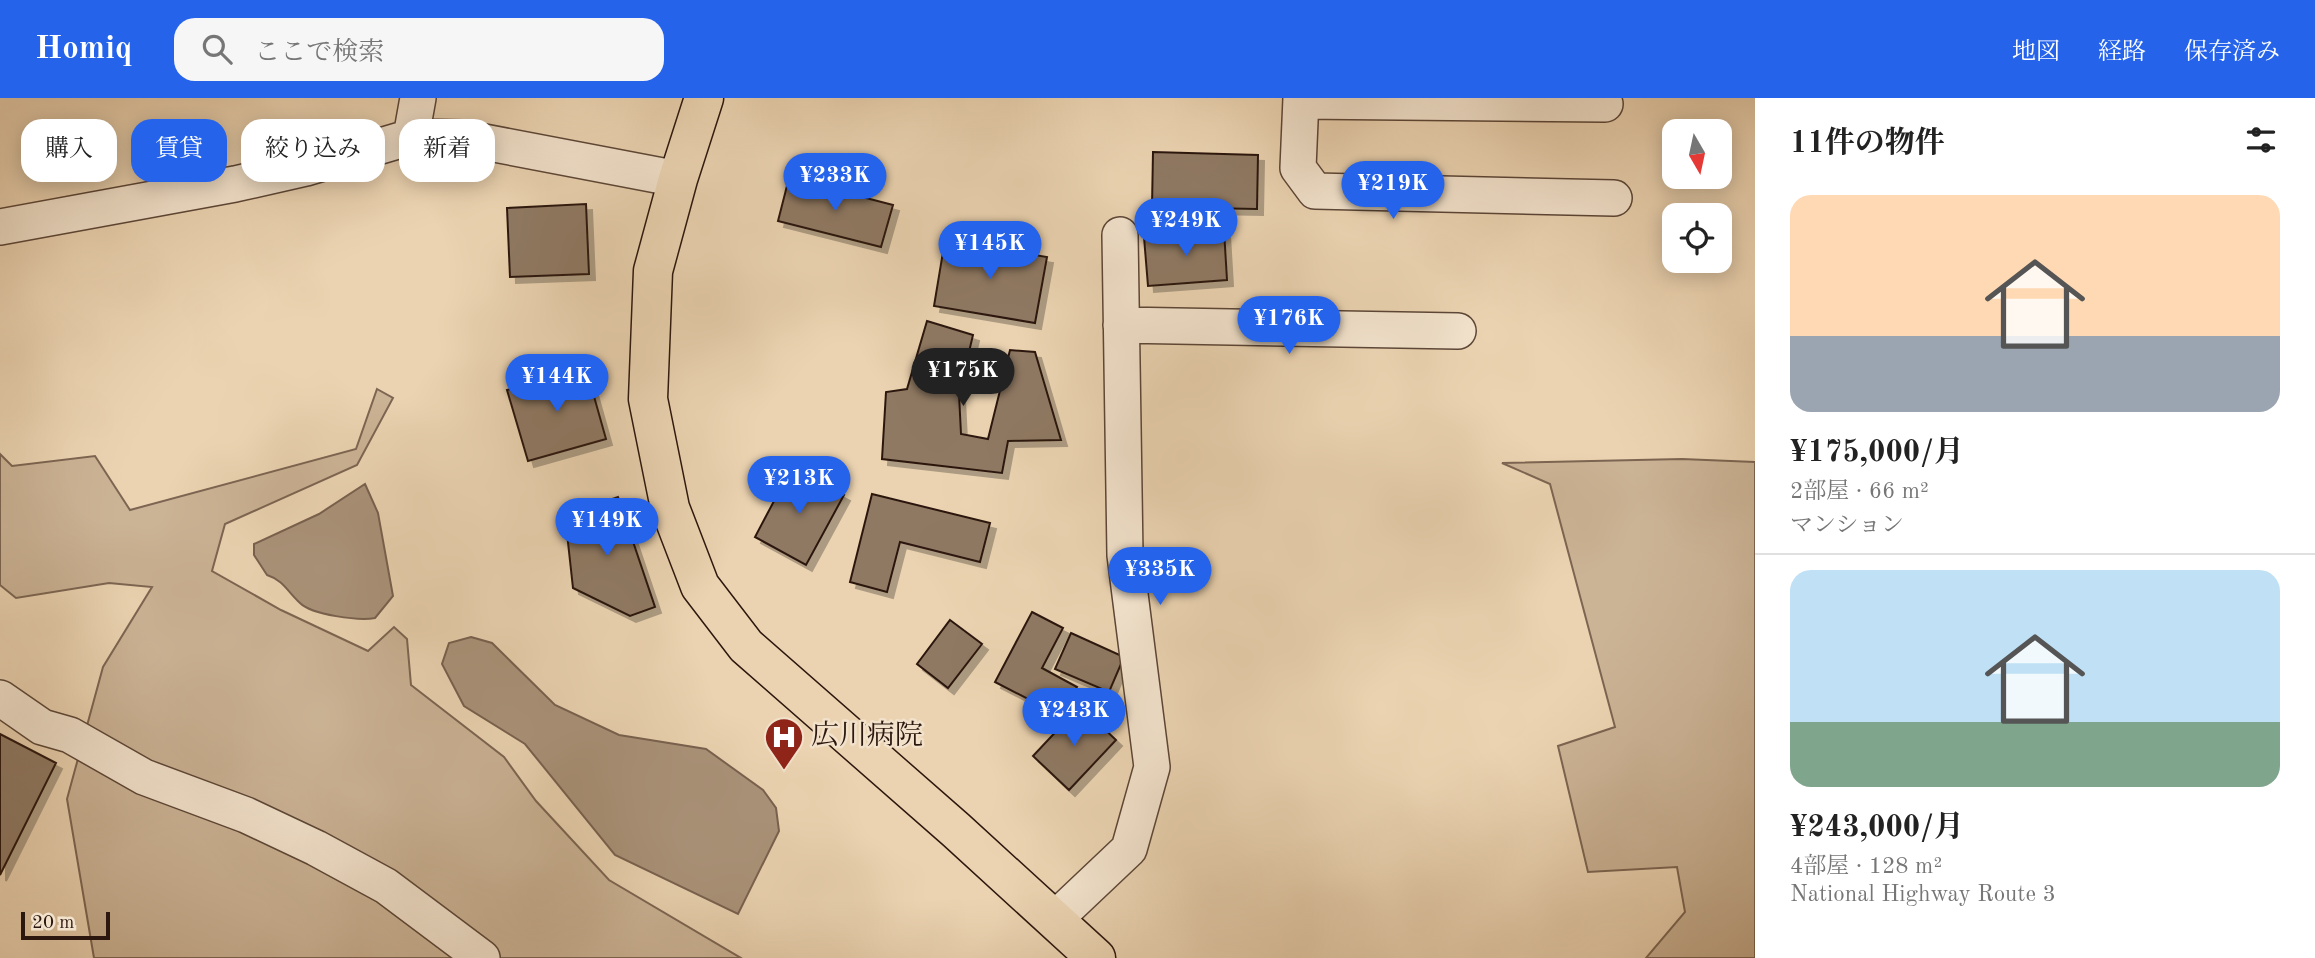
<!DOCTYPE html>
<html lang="ja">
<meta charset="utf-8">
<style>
:root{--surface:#fff;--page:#f6f6f6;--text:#222;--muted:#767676;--line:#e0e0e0;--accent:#2563eb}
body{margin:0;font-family:"Old Standard TT","Noto Serif JP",serif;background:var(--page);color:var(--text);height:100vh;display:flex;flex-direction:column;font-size:26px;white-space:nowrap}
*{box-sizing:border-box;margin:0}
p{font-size:23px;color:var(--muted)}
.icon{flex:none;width:38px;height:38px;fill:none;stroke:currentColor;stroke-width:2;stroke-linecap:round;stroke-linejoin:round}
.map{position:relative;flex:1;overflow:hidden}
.side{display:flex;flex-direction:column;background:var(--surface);width:560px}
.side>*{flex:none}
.hud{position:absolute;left:21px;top:21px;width:665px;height:63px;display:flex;gap:14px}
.needle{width:46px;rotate:171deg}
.fabs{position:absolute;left:1662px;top:21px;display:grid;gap:14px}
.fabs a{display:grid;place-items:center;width:70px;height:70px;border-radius:14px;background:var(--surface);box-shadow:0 4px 18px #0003;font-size:35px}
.scale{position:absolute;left:21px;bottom:18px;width:89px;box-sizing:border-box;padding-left:7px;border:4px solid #2c170e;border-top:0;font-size:19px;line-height:24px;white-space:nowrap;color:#2c170e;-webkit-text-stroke:5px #f2e2cc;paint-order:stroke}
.price{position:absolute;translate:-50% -60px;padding:0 16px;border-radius:24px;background:var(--accent);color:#fff;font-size:23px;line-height:46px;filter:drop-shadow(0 2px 4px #0008)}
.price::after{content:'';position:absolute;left:50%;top:42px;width:21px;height:16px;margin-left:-10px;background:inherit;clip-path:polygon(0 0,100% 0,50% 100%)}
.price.selected{background:#222;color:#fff}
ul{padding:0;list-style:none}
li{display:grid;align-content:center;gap:14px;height:371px;padding:0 35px}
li+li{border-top:2px solid var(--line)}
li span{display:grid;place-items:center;height:217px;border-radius:21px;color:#555}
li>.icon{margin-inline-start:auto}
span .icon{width:126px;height:126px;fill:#fffc;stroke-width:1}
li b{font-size:30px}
h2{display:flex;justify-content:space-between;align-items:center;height:84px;padding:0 35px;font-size:30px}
.pill{padding:0 24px;border-radius:21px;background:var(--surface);box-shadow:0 4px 18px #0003;font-size:24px;line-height:63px}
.pill.selected{background:var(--accent);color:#fff}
header{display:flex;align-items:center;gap:42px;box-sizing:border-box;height:98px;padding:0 35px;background:var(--accent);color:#fff}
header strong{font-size:33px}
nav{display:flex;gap:38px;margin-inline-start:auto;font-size:24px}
.search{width:490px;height:63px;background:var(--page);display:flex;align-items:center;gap:18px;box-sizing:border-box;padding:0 24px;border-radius:21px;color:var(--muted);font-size:26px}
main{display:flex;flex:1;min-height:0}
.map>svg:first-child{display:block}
</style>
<header>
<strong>Homiq</strong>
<div class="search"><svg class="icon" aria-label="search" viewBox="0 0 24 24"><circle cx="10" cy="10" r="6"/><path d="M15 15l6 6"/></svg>ここで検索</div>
<nav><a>地図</a><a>経路</a><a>保存済み</a></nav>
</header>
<main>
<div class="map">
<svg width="1755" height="860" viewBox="0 0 1755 860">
<defs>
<filter id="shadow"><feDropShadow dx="6" dy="6" stdDeviation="0" flood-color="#0004"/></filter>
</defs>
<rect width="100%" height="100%" fill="#ebd3b1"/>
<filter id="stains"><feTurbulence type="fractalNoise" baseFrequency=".00286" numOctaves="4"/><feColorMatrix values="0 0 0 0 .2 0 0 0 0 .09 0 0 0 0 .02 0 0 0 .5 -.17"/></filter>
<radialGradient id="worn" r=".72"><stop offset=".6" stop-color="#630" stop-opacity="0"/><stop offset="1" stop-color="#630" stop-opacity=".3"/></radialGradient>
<path fill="#cbb395" stroke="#7c6552" stroke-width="2" d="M 377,291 L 393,300 L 357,367 L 225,426 L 212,473 L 281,512 L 368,553 L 394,529 L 407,541 L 411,587 L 504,659 L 536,703 L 609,782 L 741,860 L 94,860 L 67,701 L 103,569 L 152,489 L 109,485 L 16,500 L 0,487 L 0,356 L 12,368 L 95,358 L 130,412 L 356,351 Z
M 1682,361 L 1755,364 L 1755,860 L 1646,860 L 1685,814 L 1677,769 L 1588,774 L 1558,648 L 1615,629 L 1550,386 L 1502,365 Z"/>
<path fill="#aa937a" stroke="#78614f" stroke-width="2" d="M 365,386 L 378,415 L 393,498 L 375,520 C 359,523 312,517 300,505 C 288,494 283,482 267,477 L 254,457 L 254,446 L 319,416 Z
M 471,539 L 492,545 L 555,607 L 619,637 L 706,651 L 763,692 L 776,710 L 779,733 L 738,816 L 615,757 L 525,646 L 464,608 L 442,566 L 449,545 Z"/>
<path fill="#8f7963" stroke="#2c170e" stroke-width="2" filter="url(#shadow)" d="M 1153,54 L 1258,57 L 1257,111 L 1152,109 Z
M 789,80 L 893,107 L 881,149 L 778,123 Z
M 586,106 L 589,176 L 510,179 L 507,110 Z
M 1224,132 L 1227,182 L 1148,188 L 1144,139 Z
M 945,142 L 1047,159 L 1035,225 L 934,208 Z
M 927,223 L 973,237 L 959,296 L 961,336 L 988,341 L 1010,252 L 1035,254 L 1061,342 L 1008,343 L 1002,375 L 882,361 L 886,294 L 907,291 Z
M 586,270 L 606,341 L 528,363 L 507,292 Z
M 792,369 L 844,397 L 806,467 L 755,439 Z
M 872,396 L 990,425 L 980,464 L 900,444 L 887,494 L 850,484 Z
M 618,399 L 655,509 L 630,518 L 573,490 L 565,417 Z
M 1032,514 L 1063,530 L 1042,570 L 1077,589 L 1061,618 L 995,584 Z
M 950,522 L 982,546 L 948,590 L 917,566 Z
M 1071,535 L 1124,559 L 1109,594 L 1055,571 Z
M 1080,608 L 1116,642 L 1069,692 L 1033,658 Z
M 0,636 L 56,665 L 0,777 Z"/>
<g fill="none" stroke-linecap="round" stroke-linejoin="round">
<g stroke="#5c4637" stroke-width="38">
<path id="minor" d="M 1301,0 L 1298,70 L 1315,93 L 1614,100
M 1301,3 L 1605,6
M 411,39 L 418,0
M 0,129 L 235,86 L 306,70 L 411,39 L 463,40 L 678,81
M 1121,227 L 1458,233
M 0,600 L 42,629 L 70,637 L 144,679 L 246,717 L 316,750 L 386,788 L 482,860
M 1054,822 L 1129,751 L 1152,669 L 1125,457 L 1120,137"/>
</g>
<g stroke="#2c170e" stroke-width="41">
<path id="trunk" d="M 704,0 L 678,81 L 653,173 L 648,301 L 670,410 L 700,488 L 746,548 L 956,732 L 1096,860"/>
</g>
<use href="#minor" stroke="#f2e2cc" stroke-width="35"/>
<use href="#trunk" stroke="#ebd3b1" stroke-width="38"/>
</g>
<defs>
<g id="hospital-pin" transform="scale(2.0125)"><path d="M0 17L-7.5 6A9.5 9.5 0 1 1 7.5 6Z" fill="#8f2418" stroke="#f2e2cc"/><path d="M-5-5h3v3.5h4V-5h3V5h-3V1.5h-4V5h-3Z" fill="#fff"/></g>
</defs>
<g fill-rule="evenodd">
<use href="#hospital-pin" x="784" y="639"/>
</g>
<g text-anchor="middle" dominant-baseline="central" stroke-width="5" stroke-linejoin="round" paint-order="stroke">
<g font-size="28" fill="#2c170e" stroke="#f2e2cc" text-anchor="start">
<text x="811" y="639">広川病院</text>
</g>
</g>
<rect width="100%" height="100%" filter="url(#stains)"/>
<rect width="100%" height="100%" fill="url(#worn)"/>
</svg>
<div class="fabs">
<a><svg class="needle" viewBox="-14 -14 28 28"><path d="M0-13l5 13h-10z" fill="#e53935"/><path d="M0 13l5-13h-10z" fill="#767676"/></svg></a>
<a><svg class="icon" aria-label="locate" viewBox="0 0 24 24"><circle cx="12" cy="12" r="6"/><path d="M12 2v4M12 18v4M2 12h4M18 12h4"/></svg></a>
</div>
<div class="scale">20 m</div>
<b class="price" style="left:835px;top:115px">¥233K</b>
<b class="price" style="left:1393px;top:123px">¥219K</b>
<b class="price" style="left:1186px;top:160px">¥249K</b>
<b class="price" style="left:990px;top:183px">¥145K</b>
<b class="price" style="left:1289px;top:258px">¥176K</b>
<b class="price selected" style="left:963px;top:310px">¥175K</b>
<b class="price" style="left:557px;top:316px">¥144K</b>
<b class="price" style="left:799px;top:418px">¥213K</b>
<b class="price" style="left:607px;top:460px">¥149K</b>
<b class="price" style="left:1160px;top:509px">¥335K</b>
<b class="price" style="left:1074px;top:650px">¥243K</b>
<div class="hud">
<a class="pill">購入</a>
<a class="pill selected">賃貸</a>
<a class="pill">絞り込み</a>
<a class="pill">新着</a>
</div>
</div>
<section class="side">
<h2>11件の物件<svg class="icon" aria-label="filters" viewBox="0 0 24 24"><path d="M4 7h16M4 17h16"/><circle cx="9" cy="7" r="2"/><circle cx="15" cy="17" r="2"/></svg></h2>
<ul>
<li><span style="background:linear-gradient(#ffd9b3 65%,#9aa5b1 0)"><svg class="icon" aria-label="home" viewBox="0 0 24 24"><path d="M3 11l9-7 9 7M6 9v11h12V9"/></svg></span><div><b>¥175,000/月</b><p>2部屋 · 66 m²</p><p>マンション</p></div></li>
<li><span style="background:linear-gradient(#bfe0f5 70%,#7fa58c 0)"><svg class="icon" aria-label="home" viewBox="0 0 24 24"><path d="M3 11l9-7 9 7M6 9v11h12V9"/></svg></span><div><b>¥243,000/月</b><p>4部屋 · 128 m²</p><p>National Highway Route 3</p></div></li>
</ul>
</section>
</main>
